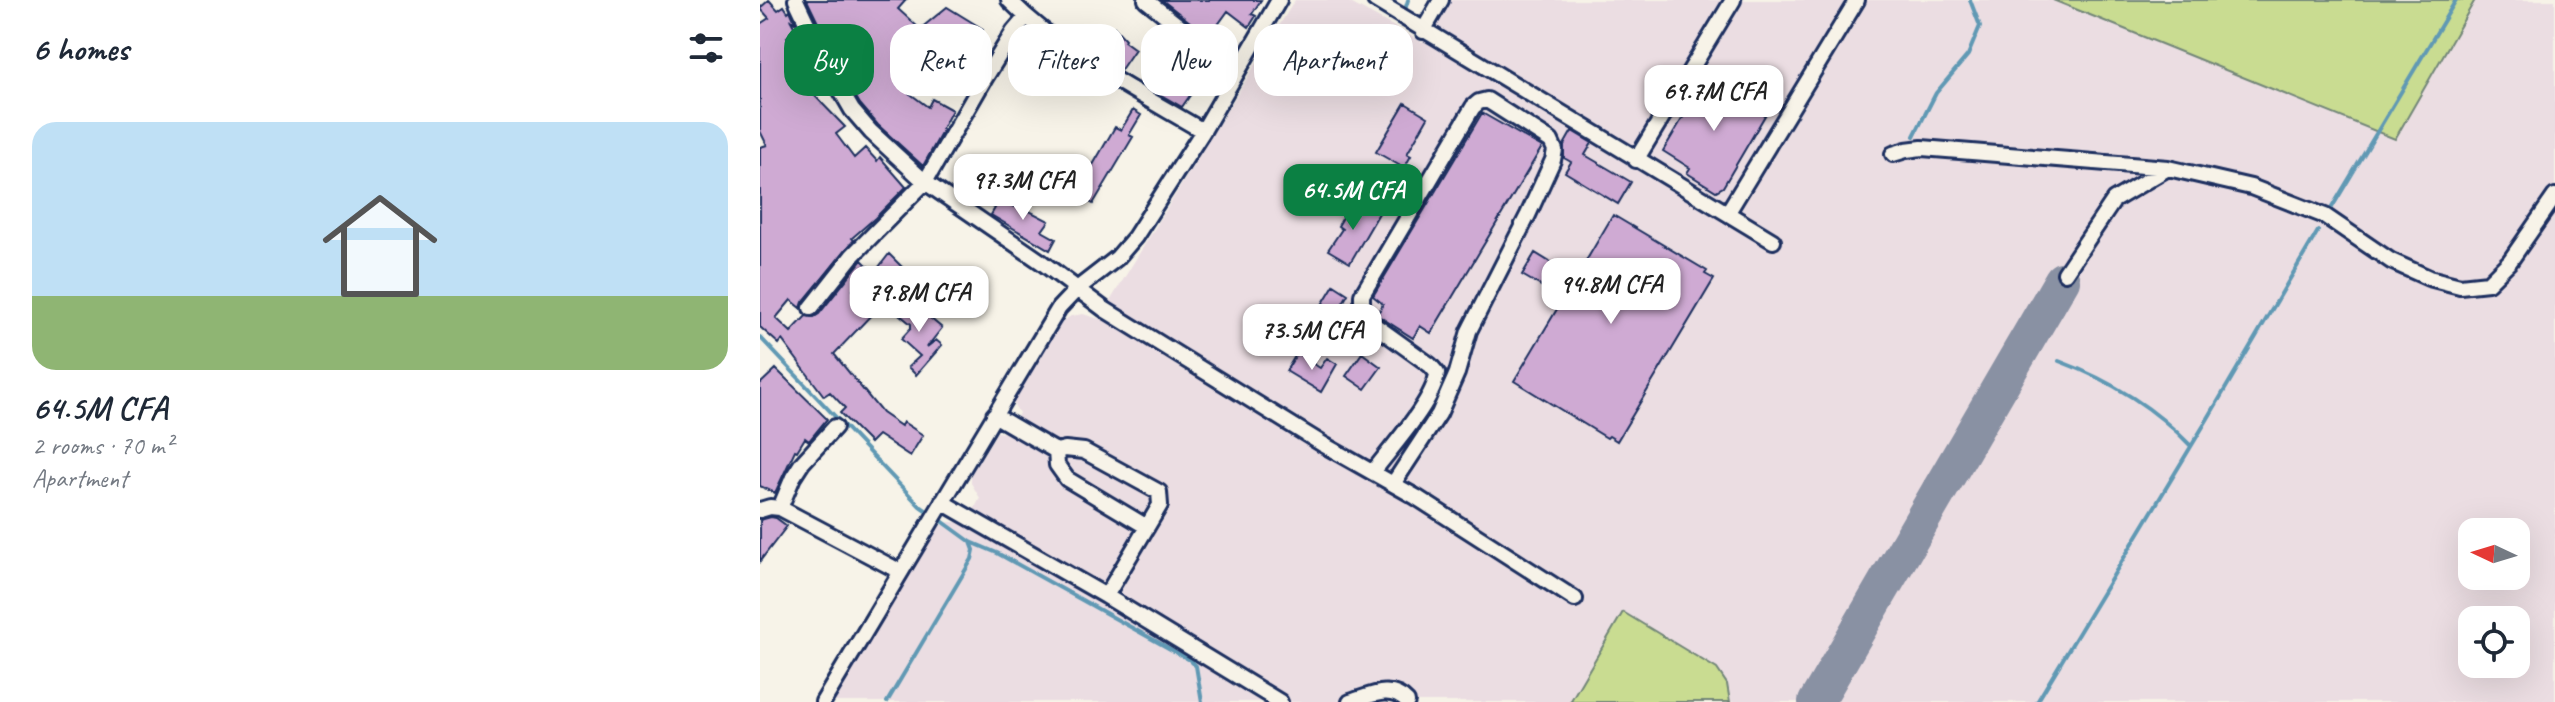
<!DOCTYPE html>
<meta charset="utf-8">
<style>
:root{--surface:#fff;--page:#f2f2f3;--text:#1f2937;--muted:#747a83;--accent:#0b8043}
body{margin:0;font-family:Caveat,sans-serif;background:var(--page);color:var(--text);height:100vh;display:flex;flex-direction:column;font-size:30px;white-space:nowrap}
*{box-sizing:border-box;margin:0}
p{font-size:26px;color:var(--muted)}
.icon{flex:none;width:44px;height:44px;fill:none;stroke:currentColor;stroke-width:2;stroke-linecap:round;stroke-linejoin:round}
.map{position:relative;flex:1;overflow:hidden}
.drawer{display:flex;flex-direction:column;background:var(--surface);width:760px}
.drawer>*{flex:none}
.top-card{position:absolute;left:24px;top:24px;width:760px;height:72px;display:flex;gap:16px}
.needle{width:52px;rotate:274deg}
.tools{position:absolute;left:1698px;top:518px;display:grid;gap:16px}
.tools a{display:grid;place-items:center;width:72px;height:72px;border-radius:16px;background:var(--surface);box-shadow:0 8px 32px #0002;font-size:40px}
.price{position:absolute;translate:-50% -68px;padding:0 18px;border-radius:16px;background:#fff;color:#222;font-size:26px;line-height:52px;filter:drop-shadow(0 2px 4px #0008)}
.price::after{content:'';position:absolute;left:50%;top:48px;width:24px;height:18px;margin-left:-12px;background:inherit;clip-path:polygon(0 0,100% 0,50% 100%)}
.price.on{background:var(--accent);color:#fff}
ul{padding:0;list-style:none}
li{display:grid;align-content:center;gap:16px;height:424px;padding:0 32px}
li span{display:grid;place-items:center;height:248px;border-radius:24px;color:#555}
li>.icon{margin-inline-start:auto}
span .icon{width:144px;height:144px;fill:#fffc;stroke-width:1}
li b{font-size:34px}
h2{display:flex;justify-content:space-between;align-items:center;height:96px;padding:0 32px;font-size:34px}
.chip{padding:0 28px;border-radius:24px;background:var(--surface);box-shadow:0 8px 32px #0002;font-size:28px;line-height:72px}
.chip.on{background:var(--accent);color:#fff}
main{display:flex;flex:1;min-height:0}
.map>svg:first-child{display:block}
</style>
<main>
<section class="drawer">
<h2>6 homes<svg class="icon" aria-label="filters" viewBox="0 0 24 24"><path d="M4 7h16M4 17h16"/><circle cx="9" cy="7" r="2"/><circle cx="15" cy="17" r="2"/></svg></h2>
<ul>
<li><span style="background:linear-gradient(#bfe0f5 70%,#8fb573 0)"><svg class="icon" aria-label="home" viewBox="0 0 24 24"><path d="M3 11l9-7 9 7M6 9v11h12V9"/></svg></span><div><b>64.5M CFA</b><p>2 rooms · 70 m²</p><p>Apartment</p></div></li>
</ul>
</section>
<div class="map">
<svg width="1795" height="702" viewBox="0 0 1795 702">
<rect width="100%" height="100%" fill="#f7f3e8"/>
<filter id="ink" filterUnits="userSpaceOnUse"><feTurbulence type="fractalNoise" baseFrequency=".0125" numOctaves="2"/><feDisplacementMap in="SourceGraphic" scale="16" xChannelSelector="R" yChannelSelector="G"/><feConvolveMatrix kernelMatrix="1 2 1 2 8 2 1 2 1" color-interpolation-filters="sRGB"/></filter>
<g filter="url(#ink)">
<path fill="#ebdde2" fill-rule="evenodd" d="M 535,0 L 585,0 L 662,42 L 688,0 L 1795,0 L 1795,702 L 70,702 L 112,638 L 178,528 L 186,522 L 208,522 L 220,498 L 211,483 L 211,474 L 237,432 L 247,433 L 252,426 L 259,413 L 253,403 L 302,322 L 311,316 L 323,314 L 339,319 ZM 1712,532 L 1756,532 L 1756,576 L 1712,576 ZM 1712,620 L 1756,620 L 1756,664 L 1712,664 Z"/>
<path fill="#c9dc91" stroke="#728678" stroke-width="2" d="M 1293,0 L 1715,0 L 1635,139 Z
M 863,612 L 957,669 L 967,684 L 970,702 L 810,702 Z"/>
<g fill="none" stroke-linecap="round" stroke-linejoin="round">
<path stroke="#6199b4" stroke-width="4" d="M 645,10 L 648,0
M 1154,136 L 1176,93 L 1208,55 L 1220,26 L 1210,0
M 1571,209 L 1696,0
M 0,337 L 160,506 L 170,513
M 1299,361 C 1350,380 1394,407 1431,446
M 178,518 L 211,542 L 237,553 L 430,660 L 436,666 L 442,702
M 127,702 L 212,559 L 214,550 L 211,542
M 1277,702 L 1447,420 L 1558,231"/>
<path stroke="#8991a3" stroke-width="36" d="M 1056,702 L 1302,280"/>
</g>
<path fill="#cfaad3" stroke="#1b2f5e" stroke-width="2" d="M 9,0 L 18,10 L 24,6 L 28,12 L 30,10 L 36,24 L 30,19 L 36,30 L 27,37 L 53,73 L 48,77 L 59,92 L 55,96 L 85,127 L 76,134 L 94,158 L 105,148 L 117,161 L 120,157 L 146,187 L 115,218 L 92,238 L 94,240 L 43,302 L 41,308 L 31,300 L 16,318 L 31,332 L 46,316 L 54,317 L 59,314 L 102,260 L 112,270 L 93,290 L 115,311 L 74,354 L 122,413 L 141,426 L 143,422 L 163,435 L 150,456 L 118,435 L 110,443 L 80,413 L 85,408 L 70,392 L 64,396 L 22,340 L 19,344 L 0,327 L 0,147 L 7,145 L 0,131 L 0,24 L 9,18 L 0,8 Z
M 47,0 L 146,0 L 138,9 L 160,29 L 187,7 L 223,29 L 211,52 L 225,59 L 215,76 L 203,70 L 207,56 L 171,36 L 137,84 L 168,107 L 172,99 L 192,110 L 182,129 L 183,130 L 163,166 L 118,125 L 100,104 L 83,75 L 85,74 L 77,62 Z
M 402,0 L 501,0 L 492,14 L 496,16 L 489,27 L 468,11 L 449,37 Z
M 354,27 L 365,39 L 364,41 L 375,49 L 360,71 L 330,52 Z
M 409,40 L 453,70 L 444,83 L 440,81 L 422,107 L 389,88 L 400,71 L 393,65 Z
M 940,76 L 946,79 L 947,77 L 1007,112 L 963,187 L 956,191 L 927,173 L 930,168 L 903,151 L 937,94 L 932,90 Z
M 645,103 L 668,117 L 647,154 L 651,156 L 644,168 L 616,152 Z
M 373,110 L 381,115 L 369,135 L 373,137 L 333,204 L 316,194 L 355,127 L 361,130 Z
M 722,113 L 782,147 L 671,333 L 660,326 L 653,338 L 617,315 L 623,304 L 613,296 Z
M 812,131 L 832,143 L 825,155 L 871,182 L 858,204 L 805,172 L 811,162 L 804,158 L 804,145 Z
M 236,196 L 254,207 L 256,204 L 289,221 L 282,231 L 296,239 L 290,250 L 231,215 L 235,208 L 230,205 Z
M 600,202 L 619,213 L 590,263 L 568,250 L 582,229 L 578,226 L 586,212 L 593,216 Z
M 853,215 L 947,271 L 945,274 L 954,279 L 857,441 L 849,436 L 847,438 L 754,381 L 803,299 L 762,275 L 775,253 L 816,278 Z
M 129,254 L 148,273 L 132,287 L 115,272 Z
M 574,285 L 588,294 L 569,327 L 554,318 Z
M 145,297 L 182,328 L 167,347 L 176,340 L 182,345 L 156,375 L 148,367 L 160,356 L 141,339 L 151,328 L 151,324 L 134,310 Z
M 537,353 L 560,368 L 567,358 L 577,364 L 561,392 L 526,371 Z
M 602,353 L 621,367 L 605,389 L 586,376 Z
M 16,369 L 67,419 L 49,441 L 45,438 L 37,451 L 35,450 L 15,493 L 0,486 L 0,384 Z
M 11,517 L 16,518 L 27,526 L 0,561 L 0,520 Z"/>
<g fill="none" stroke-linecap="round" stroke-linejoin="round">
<g stroke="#1b2f5e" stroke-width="20">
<path id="minor" d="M 36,0 L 71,74 L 92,110 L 111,132 L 165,182 L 280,261 L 344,309 L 564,445 L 656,497 L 815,599
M 249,0 C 304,55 377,92 443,131
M 386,0 L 477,72
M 615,0 L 1013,241
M 663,31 L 681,0
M 1133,154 L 1146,150 L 1162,148 L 1408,168 L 1491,187 L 1565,216 L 1631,261 L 1669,278 L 1700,286 L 1728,283 L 1750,261 L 1795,196
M 876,160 L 973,0
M 968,212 L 1097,0
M 1305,273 L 1354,200 L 1408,168
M 51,308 L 92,256 L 165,182 L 225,78 L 254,31 L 266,17
M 234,415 L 296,451 L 305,449 L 324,451 L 399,492 L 400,505 L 346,596
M 296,451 L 297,465 L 307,479 L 387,527
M 613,472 C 630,449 675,400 677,373 L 670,365 L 606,319 L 602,308 L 602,295 L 713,107 L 719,102 L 727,100 L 791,141 L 795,150 L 793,160 L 768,215 L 709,331 L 697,373 L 679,414 L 633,484
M 182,502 L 346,596 L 520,702
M 20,508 L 33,477 L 42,463 L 75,427
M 0,510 L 10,507 L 20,508 L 141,572
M 63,702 L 299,308 L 317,289 L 357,258 L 375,237 L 443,131 L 519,0
M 590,702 C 610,696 631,684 647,702"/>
</g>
<use href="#minor" stroke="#f7f3e8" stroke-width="14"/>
</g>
</g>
</svg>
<div class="tools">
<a><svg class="needle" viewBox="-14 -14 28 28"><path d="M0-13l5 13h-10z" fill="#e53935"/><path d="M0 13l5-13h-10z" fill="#747a83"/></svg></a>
<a><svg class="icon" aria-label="locate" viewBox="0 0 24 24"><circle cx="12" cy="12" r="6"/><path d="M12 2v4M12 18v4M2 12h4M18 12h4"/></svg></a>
</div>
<b class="price" style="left:954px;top:133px">69.7M CFA</b>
<b class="price" style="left:263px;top:222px">97.3M CFA</b>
<b class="price on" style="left:593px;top:232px">64.5M CFA</b>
<b class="price" style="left:851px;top:326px">94.8M CFA</b>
<b class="price" style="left:159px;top:334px">79.8M CFA</b>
<b class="price" style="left:552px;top:372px">73.5M CFA</b>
<div class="top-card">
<a class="chip on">Buy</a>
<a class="chip">Rent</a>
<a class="chip">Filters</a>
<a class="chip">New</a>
<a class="chip">Apartment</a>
</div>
</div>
</main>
